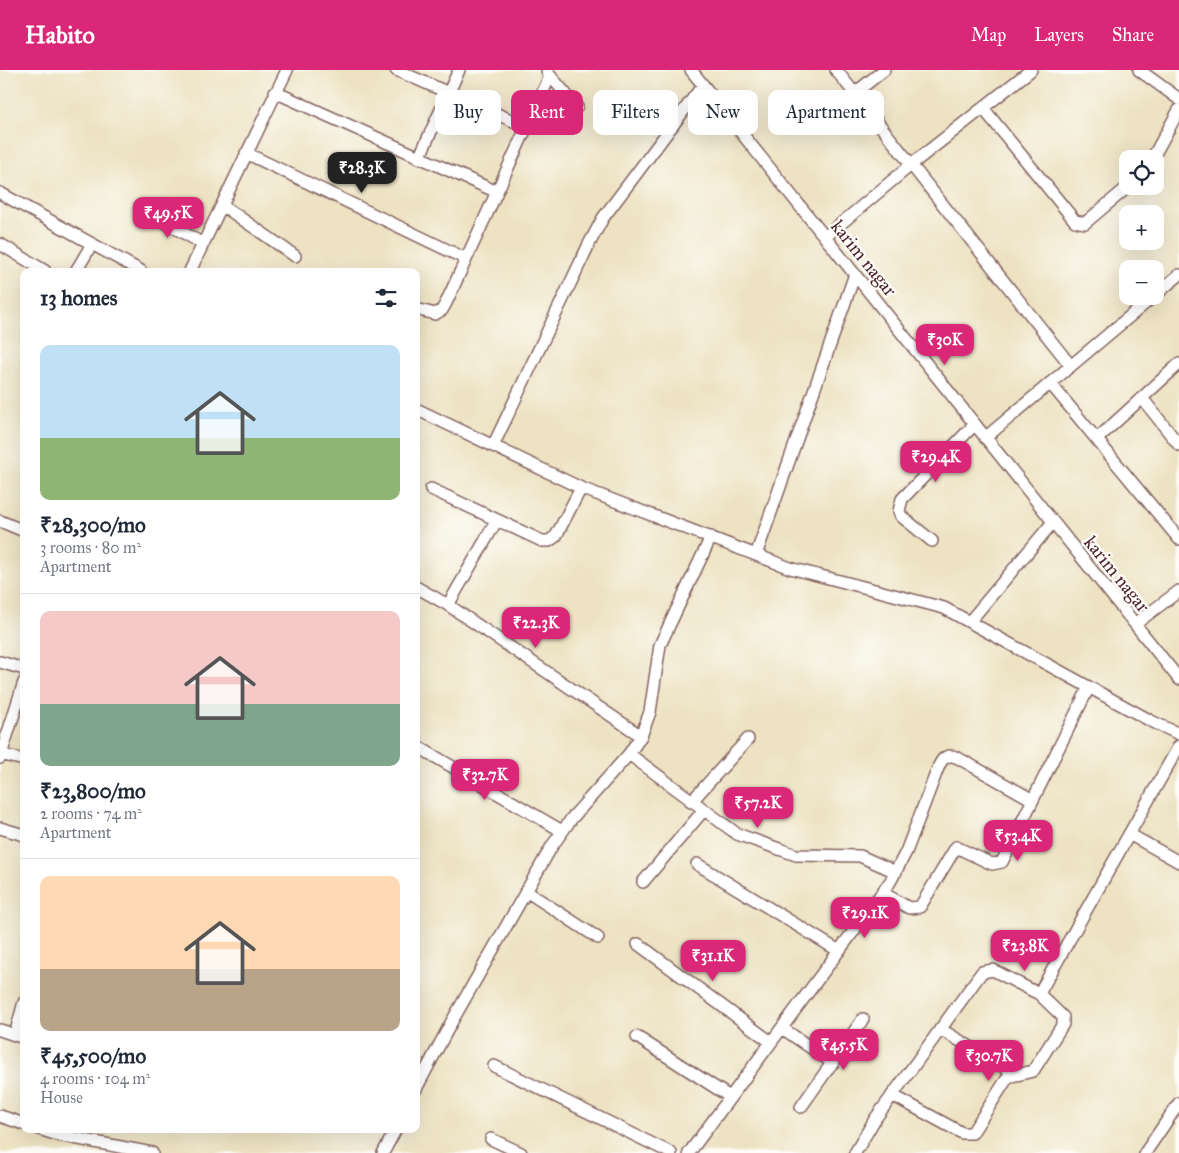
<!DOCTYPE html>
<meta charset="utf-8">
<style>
:root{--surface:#fff;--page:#f6f6f7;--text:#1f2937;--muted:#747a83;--line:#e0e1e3;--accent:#db2777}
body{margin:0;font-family:"IM FELL Great Primer",serif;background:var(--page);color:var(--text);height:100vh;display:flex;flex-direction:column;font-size:19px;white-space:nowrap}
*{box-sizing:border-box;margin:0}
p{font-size:16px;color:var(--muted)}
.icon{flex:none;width:28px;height:28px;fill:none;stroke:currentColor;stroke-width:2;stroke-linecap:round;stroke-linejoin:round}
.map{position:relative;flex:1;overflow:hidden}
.details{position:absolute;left:20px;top:198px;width:400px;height:865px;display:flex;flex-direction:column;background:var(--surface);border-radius:10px;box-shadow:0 5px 20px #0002}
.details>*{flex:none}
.guide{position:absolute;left:435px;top:20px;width:475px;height:45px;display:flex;gap:10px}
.tools{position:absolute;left:1119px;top:80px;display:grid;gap:10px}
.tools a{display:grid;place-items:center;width:45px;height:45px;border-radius:10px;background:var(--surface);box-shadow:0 5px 20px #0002;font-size:25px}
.price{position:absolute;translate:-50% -42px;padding:0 11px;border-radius:10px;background:var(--accent);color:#fff;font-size:16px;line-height:32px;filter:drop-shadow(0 1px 2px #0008)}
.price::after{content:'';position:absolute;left:50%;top:30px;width:15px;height:11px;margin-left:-8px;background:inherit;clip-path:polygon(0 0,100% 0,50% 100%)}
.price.current{background:#222;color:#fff}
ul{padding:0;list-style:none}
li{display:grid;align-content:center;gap:10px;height:265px;padding:0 20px}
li+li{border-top:1px solid var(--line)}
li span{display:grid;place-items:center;height:155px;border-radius:10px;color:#555}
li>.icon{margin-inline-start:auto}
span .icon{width:90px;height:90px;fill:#fffc;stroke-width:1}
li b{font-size:21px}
h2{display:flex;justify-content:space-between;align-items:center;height:60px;padding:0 20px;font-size:21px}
.chip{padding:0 18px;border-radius:10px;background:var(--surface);box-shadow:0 5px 20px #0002;font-size:18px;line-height:45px}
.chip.current{background:var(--accent);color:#fff}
header{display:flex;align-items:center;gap:30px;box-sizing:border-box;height:70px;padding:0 25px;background:var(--accent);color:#fff}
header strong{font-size:24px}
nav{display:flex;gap:28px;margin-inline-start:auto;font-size:18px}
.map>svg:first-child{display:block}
</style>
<header>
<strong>Habito</strong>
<nav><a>Map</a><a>Layers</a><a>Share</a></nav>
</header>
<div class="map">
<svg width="1179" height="1083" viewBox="0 0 1179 1083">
<rect width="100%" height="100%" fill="#fdfcf7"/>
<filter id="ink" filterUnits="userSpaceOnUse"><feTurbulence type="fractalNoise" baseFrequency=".02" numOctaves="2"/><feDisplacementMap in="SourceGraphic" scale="10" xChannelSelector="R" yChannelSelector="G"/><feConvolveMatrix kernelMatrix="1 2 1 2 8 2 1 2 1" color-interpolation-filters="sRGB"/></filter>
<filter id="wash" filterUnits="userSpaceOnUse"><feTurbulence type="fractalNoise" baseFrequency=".0096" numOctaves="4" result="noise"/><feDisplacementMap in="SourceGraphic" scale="20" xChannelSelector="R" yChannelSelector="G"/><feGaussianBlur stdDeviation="1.12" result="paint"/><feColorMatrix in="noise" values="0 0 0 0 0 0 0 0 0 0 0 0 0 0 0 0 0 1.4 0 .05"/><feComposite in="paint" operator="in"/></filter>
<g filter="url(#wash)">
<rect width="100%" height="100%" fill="#ede2c2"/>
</g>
<g filter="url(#ink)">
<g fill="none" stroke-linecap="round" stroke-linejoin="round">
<g stroke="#836360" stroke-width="14">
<path id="minor" d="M 396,0 L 527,57
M 691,0 L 1179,609
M 836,0 L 1071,296
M 1139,0 L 1179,29
M 547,2 L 577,37
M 275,22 L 497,122
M 855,23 L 884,0
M 983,38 L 1075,151 L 1085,153 L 1129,116
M 246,83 L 466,189
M 419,88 L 459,0
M 1152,89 L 1179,40
M 0,123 L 141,201
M 222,135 L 295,186
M 146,141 L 203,174
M 825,167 L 912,94 L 1031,0
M 0,174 L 45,201
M 76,201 L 92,174
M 190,201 L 287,0
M 1155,225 L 1179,205
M 416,239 L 435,244 L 442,240 L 446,233 L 550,6
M 1050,313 L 1179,469
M 1142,328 L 1179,375
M 416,339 L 581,418 L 790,498 L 944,538 L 1151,651 L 1179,664
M 985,368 L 1154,226
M 1097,369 L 1179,294
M 493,376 L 589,174 L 603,148 L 703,15
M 431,419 L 542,471 L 549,471 L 556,466 L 581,418
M 0,451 L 24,461
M 932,471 L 901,446 L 899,441 L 902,429 L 975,354
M 756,485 L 855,204
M 416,517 L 448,535 L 641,666
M 448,535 L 497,450
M 970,551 L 1053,452
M 1135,554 L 1179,521
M 0,592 L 24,599
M 422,679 L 562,761
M 0,684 L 24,690
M 629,684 L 737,764 L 796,785 L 860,786 L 896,802
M 0,688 L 24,612
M 691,732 L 748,669
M 0,758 L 24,765
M 1129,764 L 1179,792
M 697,794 L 839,881
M 643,812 L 703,741
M 526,821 L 598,868
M 883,823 L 909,838 L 920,837 L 956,777 L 992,794 L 1002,792 L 1089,617
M 638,874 L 771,972
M 782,958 L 833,993
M 940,959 L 1016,1004
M 0,960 L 24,968
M 15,965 L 24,932
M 637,967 L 730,1027
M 494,996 L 671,1083
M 416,1019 L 451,953 L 552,776 L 572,748 L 629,684 L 641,666 L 650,642 L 660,575 L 711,467
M 892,1025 L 962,1063 L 972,1063 L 1008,1007 L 1033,1001 L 1063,954 L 1063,947 L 1037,922
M 801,1037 L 863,949
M 0,1046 L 24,1054
M 39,1059 L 58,1065 L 152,1083
M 491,1069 L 521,1083
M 383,1083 L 396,1059
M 689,1083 L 890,812 L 906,782 L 938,698 C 942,688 947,683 958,688 L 1033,730
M 855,1083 L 875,1049 L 982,902 L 993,900 L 1035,922 L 1041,920 L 1179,676
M 1145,1083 L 1179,1033"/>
</g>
<use href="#minor" stroke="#fff" stroke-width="11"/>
</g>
</g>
<g text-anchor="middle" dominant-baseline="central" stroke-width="5" stroke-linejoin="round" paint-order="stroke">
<g font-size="19" fill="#4a1f2b" stroke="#fdfcf7">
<text transform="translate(864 188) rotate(51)">karim nagar</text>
<text transform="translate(1117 504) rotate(51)">karim nagar</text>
</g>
</g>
</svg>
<div class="tools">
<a><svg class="icon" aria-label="locate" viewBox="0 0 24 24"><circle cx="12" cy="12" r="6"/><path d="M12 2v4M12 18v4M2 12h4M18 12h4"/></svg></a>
<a>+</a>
<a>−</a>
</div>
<b class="price current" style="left:362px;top:124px">₹28.3K</b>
<b class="price" style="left:168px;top:169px">₹49.5K</b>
<b class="price" style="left:945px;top:296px">₹30K</b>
<b class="price" style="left:936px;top:413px">₹29.4K</b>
<b class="price" style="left:536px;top:579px">₹22.3K</b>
<b class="price" style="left:485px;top:731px">₹32.7K</b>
<b class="price" style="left:758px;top:759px">₹57.2K</b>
<b class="price" style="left:1018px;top:792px">₹53.4K</b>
<b class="price" style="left:865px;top:869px">₹29.1K</b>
<b class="price" style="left:1025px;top:902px">₹23.8K</b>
<b class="price" style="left:713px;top:912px">₹31.1K</b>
<b class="price" style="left:844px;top:1001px">₹45.5K</b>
<b class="price" style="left:989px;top:1012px">₹30.7K</b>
<div class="guide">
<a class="chip">Buy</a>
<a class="chip current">Rent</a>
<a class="chip">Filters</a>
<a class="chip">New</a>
<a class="chip">Apartment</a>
</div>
<section class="details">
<h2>13 homes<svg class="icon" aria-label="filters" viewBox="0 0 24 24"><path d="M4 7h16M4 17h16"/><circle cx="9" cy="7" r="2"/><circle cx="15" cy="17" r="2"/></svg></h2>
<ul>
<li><span style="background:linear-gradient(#bfe0f5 60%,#8fb573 0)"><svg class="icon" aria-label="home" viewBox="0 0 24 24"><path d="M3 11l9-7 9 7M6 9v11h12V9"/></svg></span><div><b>₹28,300/mo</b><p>3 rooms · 80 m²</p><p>Apartment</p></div></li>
<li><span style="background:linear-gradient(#f6c9c9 60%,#7fa58c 0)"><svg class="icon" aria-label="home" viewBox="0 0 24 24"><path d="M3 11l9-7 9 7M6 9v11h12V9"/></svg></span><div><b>₹23,800/mo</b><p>2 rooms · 74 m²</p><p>Apartment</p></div></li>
<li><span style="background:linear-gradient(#ffd9b3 60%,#b9a48a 0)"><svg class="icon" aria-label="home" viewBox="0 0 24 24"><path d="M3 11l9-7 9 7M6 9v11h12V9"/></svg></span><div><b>₹45,500/mo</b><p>4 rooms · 104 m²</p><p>House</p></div></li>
</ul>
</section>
</div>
